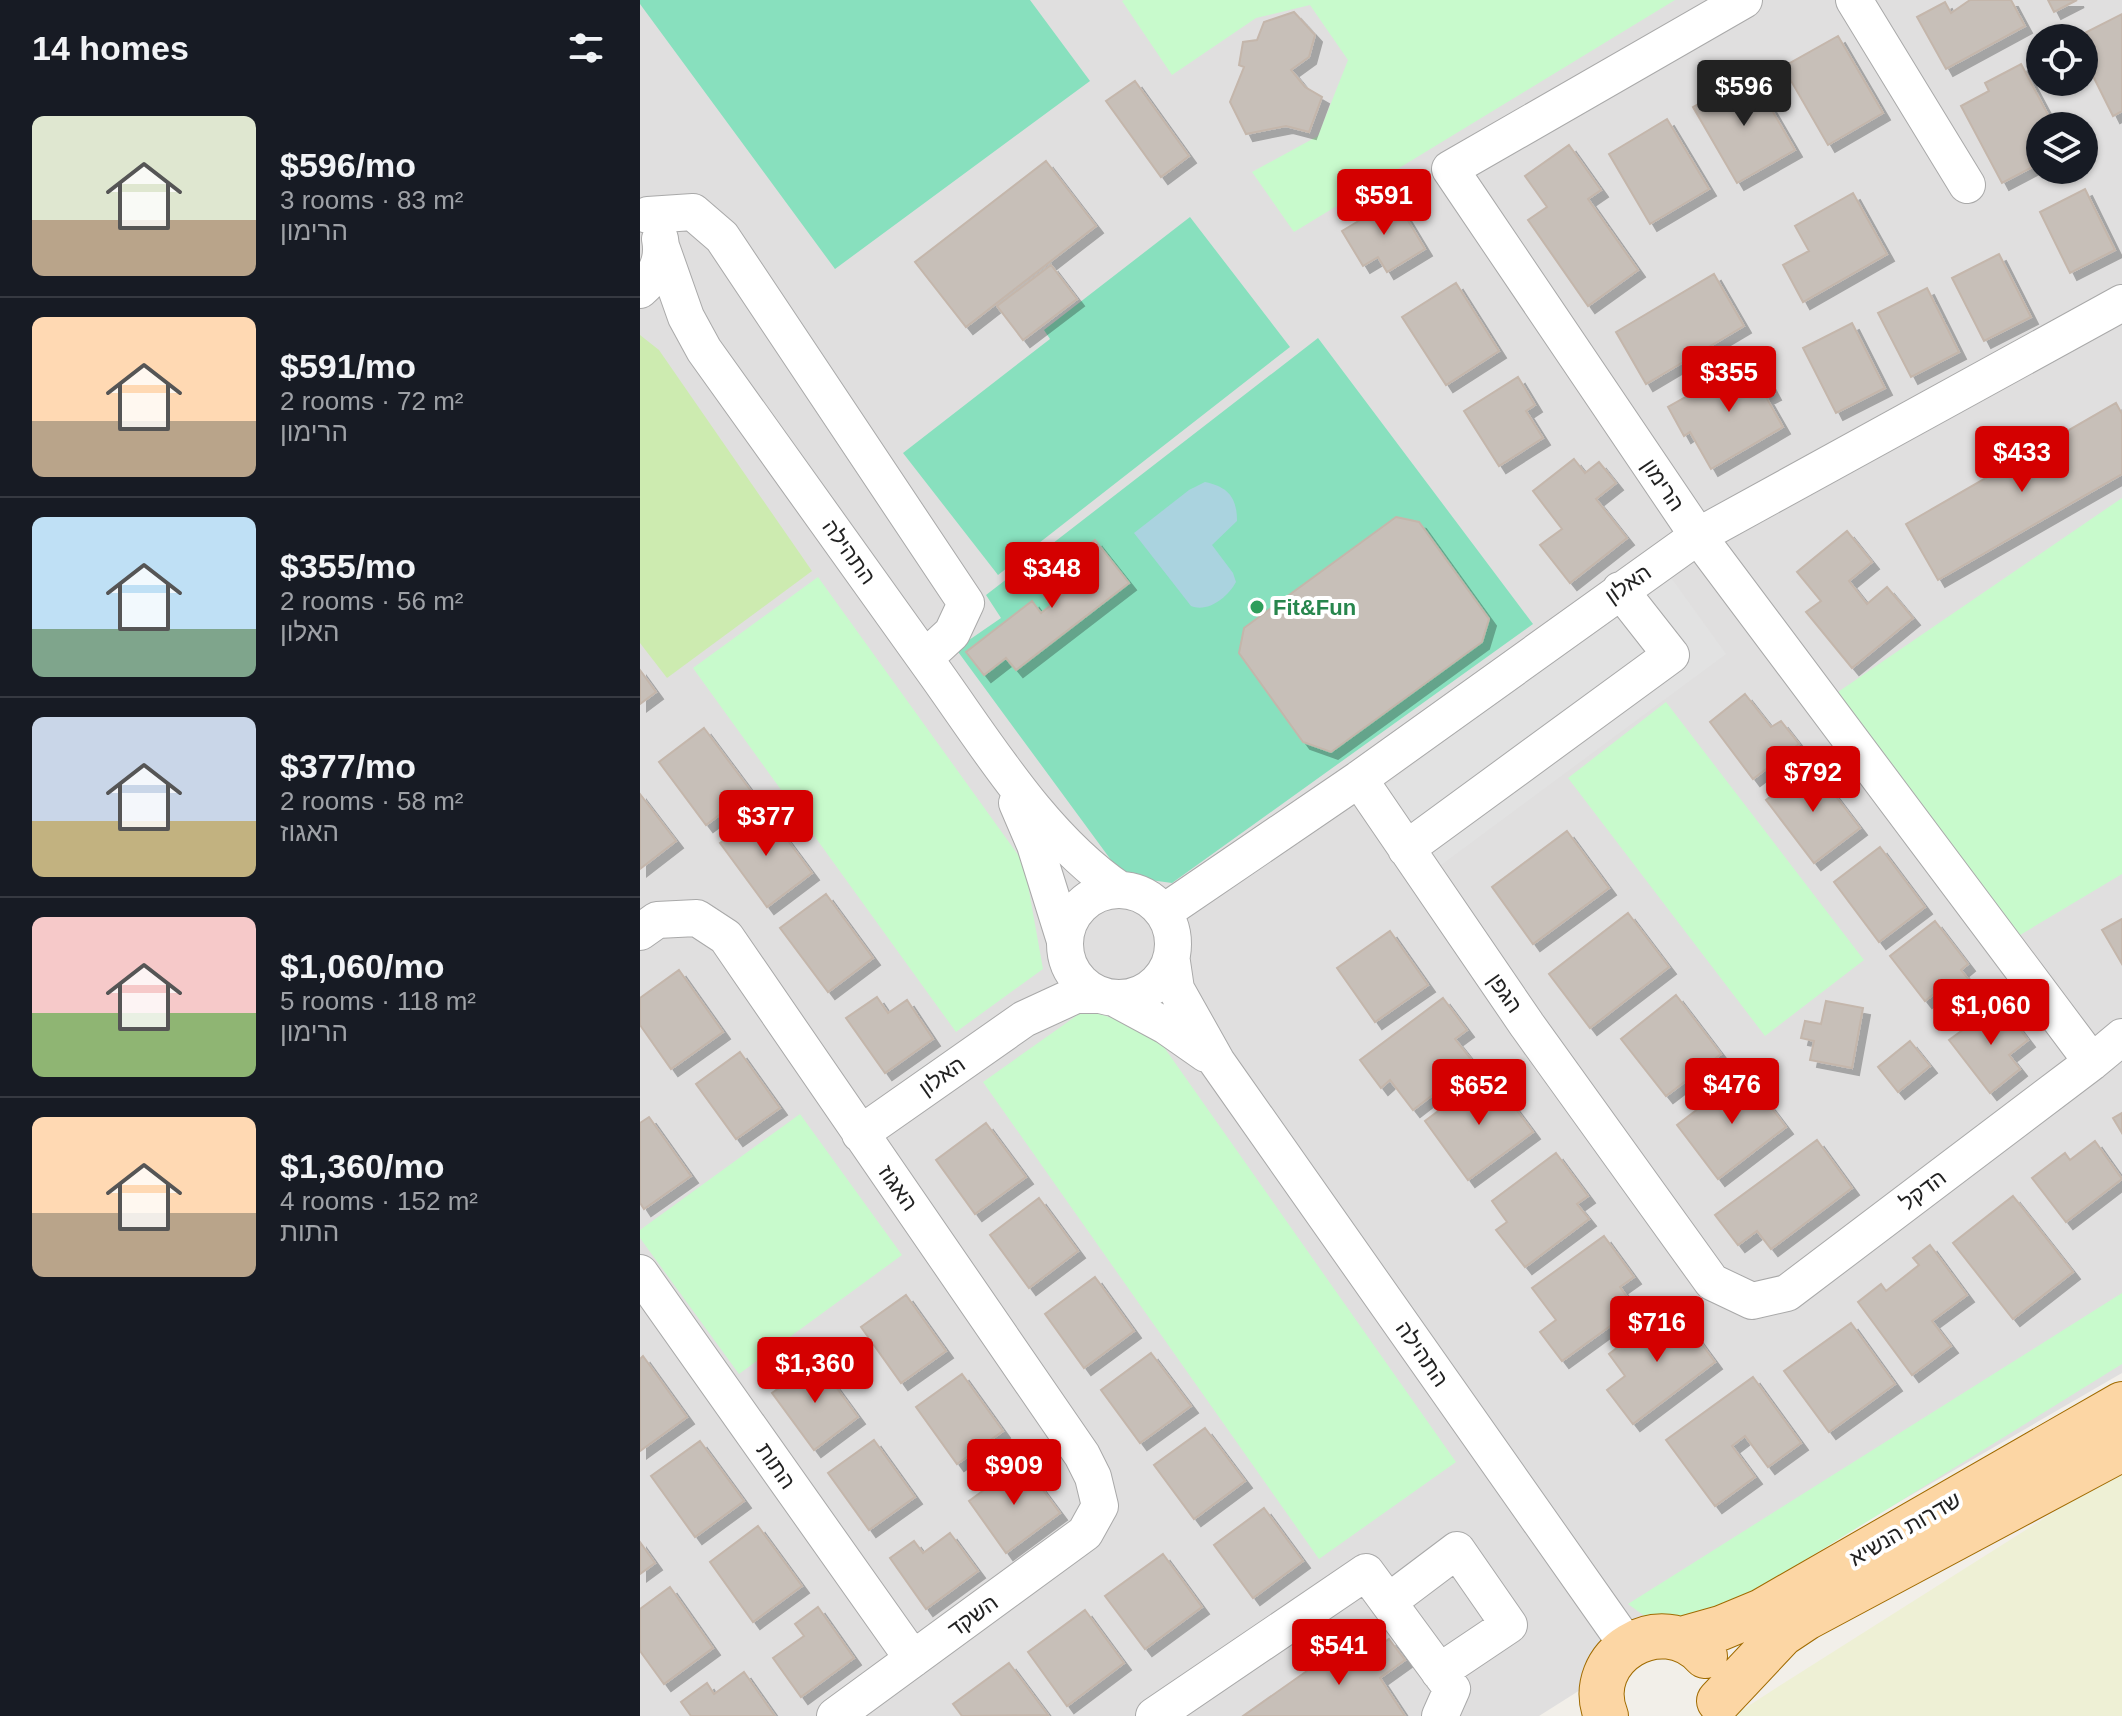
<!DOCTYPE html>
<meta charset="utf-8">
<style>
:root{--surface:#171b24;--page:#242831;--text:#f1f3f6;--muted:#9ea1a6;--line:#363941;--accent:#d40000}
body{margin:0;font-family:Helvetica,"Noto Sans Hebrew",sans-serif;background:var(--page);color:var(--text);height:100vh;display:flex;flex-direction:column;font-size:30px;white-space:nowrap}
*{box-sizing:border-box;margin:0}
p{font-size:26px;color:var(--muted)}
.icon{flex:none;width:44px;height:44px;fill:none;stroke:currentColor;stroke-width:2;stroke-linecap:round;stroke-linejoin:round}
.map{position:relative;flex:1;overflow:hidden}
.panel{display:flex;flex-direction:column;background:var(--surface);width:640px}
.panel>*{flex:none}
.controls{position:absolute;left:1386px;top:24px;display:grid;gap:16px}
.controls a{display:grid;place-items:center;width:72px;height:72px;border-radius:50%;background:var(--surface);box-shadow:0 2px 6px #0004;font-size:40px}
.price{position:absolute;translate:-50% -68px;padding:0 18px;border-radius:8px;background:var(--accent);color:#fff;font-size:26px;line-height:52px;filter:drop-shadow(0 2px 4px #0008)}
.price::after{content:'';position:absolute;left:50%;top:48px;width:24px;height:18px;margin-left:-12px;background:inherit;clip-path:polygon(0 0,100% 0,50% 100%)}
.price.current{background:#222;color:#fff}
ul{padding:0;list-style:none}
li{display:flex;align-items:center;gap:24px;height:200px;padding:0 32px}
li+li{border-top:2px solid var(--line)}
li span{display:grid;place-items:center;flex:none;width:224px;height:160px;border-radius:12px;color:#555}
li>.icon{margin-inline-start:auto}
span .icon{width:96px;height:96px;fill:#fffc;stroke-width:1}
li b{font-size:34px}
h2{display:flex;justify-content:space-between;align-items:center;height:96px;padding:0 32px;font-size:34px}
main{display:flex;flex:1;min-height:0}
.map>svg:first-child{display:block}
</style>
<main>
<section class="panel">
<h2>14 homes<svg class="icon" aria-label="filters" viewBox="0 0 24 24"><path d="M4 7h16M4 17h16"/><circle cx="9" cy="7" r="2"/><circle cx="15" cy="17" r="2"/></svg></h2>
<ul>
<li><span style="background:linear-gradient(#dfe7d0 65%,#b9a48a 0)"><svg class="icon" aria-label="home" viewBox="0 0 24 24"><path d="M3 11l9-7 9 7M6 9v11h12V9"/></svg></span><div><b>$596/mo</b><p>3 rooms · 83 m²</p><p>הרימון</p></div></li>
<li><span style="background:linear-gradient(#ffd9b3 65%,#b9a48a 0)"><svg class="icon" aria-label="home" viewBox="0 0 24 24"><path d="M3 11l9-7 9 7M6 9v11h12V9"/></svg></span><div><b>$591/mo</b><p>2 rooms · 72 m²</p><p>הרימון</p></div></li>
<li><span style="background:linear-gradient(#bfe0f5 70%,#7fa58c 0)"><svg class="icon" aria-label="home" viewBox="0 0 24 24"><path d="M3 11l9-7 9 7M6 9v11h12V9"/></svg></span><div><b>$355/mo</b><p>2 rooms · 56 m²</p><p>האלון</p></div></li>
<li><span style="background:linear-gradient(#c9d6e8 65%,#c2b280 0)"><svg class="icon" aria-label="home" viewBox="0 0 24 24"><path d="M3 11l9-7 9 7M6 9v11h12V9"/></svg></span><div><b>$377/mo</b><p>2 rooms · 58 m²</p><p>האגוז</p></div></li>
<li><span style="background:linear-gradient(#f6c9c9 60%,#8fb573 0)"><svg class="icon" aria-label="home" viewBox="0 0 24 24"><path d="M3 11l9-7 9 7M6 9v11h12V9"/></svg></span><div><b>$1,060/mo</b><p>5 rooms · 118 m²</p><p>הרימון</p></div></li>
<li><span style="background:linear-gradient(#ffd9b3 60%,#b9a48a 0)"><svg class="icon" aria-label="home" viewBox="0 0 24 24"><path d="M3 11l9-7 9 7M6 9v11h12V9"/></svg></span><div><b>$1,360/mo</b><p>4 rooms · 152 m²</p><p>התות</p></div></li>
</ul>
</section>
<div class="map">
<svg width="1482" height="1716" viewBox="0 0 1482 1716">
<defs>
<filter id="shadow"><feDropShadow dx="7" dy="7" stdDeviation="0" flood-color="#0004"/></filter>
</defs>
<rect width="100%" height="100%" fill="#f2efe9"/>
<path fill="#e0dfdf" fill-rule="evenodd" d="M 0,0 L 1482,0 L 1482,1373 L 1005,1649 L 899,1716 L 0,1716 ZM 1400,38 L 1444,38 L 1444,82 L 1400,82 ZM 1400,126 L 1444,126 L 1444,170 L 1400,170 Z"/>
<path fill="#eef0d5" d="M 1482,1469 L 1482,1716 L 1093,1716 L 1133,1690 Z"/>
<path fill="#cdebb0" d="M 0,335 L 19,350 L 172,571 L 27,678 L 0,643 Z"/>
<path fill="#c8facc" d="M 484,0 L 1035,0 L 654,232 L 612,172 L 678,136 L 708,60 L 670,5 L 616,18 L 532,75 L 482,1 Z
M 1482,498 L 1482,874 L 1380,935 L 1198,692 Z
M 178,577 L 384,863 L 403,969 L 316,1032 L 53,668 Z
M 1026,702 L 1224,960 L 1125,1036 L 928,778 Z
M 446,1009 L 514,1033 L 816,1462 L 679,1559 L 343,1082 Z
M 160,1114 L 262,1255 L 99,1374 L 0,1238 L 0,1230 Z
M 1482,1293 L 1482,1364 L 1089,1607 L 1046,1622 L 1010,1620 L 988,1604 Z"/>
<path fill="#88e0be" d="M 0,0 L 390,0 L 450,81 L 195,269 L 0,4 Z
M 550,217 L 650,347 L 358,575 L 263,453 L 410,339 L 404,330 Z
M 678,338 L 893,624 L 532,883 L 488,877 L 471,860 L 316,649 L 361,618 L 346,595 Z"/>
<path fill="#e2e2e2" d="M 1029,575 L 1086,654 L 801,865 L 743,787 Z"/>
<path fill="#aad3df" d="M 565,482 C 588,487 597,497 597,521 L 572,545 L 593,573 L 596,582 C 588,597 568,613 551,606 L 494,533 L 549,490 Z"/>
<path fill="#c7bfb8" stroke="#c4b6ab" stroke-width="2" filter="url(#shadow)" d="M 1330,0 L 1371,0 L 1385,26 L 1306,69 L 1277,17 L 1305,2 L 1311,13 Z
M 1408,0 L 1437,0 L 1414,12 Z
M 654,12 L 675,35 L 669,57 L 651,70 L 665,87 L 682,97 L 669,132 L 646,126 L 606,134 L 590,102 L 604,67 L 599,65 L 603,42 L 617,40 L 624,22 Z
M 1482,14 L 1482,111 L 1473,116 L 1444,58 L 1444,38 L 1435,38 Z
M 1198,36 L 1243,113 L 1188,145 L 1143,67 Z
M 1381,64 L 1414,126 L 1400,126 L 1400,163 L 1362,183 L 1321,106 L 1349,91 L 1345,83 Z
M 1111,74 L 1155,150 L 1097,183 L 1053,107 Z
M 495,81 L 549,156 L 521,177 L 466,101 Z
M 1027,119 L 1069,189 L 1010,224 L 969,154 Z
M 929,145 L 961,190 L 948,199 L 998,270 L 948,306 L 888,220 L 907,207 L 885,176 Z
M 406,161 L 456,226 L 326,327 L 275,262 Z
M 1445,189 L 1475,250 L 1430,273 L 1400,212 Z
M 1213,193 L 1247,254 L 1163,302 L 1143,265 L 1169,251 L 1155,226 Z
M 755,199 L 785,249 L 747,272 L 738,257 L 723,266 L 702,231 Z
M 1359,254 L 1391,317 L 1344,341 L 1312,278 Z
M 411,265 L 437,299 L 383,340 L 357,306 Z
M 1074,274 L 1104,326 L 1006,384 L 976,332 Z
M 816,283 L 859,351 L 806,385 L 762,317 Z
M 1287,288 L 1319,352 L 1271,377 L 1238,313 Z
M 1212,323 L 1245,388 L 1196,413 L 1163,348 Z
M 1115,358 L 1134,393 L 1126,397 L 1143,427 L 1071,469 L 1050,432 L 1044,436 L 1028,407 Z
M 878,377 L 895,405 L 886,411 L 903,438 L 859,466 L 824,411 Z
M 1476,403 L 1482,414 L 1482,474 L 1298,580 L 1266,524 Z
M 934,459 L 945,473 L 959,462 L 976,483 L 956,499 L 987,538 L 930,583 L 900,545 L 922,529 L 893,491 Z
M 756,517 L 779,522 L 849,619 L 842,642 L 691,752 L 663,742 L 599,653 L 604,628 Z
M 1207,531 L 1232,562 L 1209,581 L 1227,604 L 1247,587 L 1273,618 L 1212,668 L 1166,612 L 1181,601 L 1157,572 Z
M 455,540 L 489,583 L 376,670 L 366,658 L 344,675 L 326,652 L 392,601 L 401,613 L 411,605 L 396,585 Z
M 0,670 L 16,692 L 0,704 Z
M 1105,694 L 1131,727 L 1141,721 L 1159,744 L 1113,779 L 1070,722 Z
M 64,728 L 111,791 L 66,825 L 19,762 Z
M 1172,765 L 1220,828 L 1174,863 L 1126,800 Z
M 0,794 L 36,841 L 0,869 Z
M 125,810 L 172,873 L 127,907 L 80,843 Z
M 927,831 L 969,888 L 893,944 L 852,887 Z
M 1240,847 L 1285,907 L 1239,942 L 1194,882 Z
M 186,894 L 233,958 L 188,992 L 140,928 Z
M 988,913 L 1029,967 L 950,1028 L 909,974 Z
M 1482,919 L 1482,964 L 1462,930 Z
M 1295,921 L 1328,964 L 1321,970 L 1329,980 L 1306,999 L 1299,990 L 1285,1001 L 1250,956 Z
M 750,931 L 788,985 L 735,1022 L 697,968 Z
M 39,970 L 83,1032 L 31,1069 L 0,1025 L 0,998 Z
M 1036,995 L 1081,1054 L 1026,1096 L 981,1039 Z
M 237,997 L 248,1013 L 267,1000 L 293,1039 L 245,1073 L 206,1018 Z
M 803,998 L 827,1030 L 815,1039 L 834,1063 L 773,1110 L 750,1080 L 741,1088 L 720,1060 Z
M 1186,1001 L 1223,1008 L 1212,1068 L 1170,1060 L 1174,1041 L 1161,1038 L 1165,1021 L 1181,1024 Z
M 1360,1003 L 1388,1040 L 1369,1055 L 1380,1069 L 1350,1093 L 1309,1040 Z
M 1270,1041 L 1290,1066 L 1258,1092 L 1238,1067 Z
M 100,1052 L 140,1108 L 96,1139 L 56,1084 Z
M 849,1073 L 893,1132 L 828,1180 L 785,1121 Z
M 1105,1073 L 1146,1127 L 1078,1179 L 1037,1125 Z
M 1482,1113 L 1482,1133 L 1473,1118 Z
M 9,1117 L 51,1176 L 4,1209 L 0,1203 L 0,1123 Z
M 346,1123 L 386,1177 L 335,1214 L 296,1160 Z
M 1177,1140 L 1212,1188 L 1131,1249 L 1117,1231 L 1098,1245 L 1075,1215 Z
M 1455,1141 L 1482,1179 L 1426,1222 L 1392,1178 L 1425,1153 L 1430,1160 Z
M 916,1153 L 948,1196 L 937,1204 L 949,1219 L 885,1267 L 856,1230 L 867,1222 L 852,1201 Z
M 1373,1196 L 1433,1272 L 1373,1319 L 1313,1243 Z
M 399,1198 L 438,1251 L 389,1288 L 350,1235 Z
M 964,1236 L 994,1277 L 980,1287 L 995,1308 L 922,1361 L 900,1332 L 916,1320 L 892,1288 Z
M 1290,1245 L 1327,1295 L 1292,1321 L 1311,1346 L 1272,1375 L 1218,1302 L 1241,1284 L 1246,1291 L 1279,1265 L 1273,1258 Z
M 455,1277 L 494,1331 L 444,1368 L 405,1314 Z
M 266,1295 L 306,1351 L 261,1383 L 221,1327 Z
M 1033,1305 L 1075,1362 L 993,1424 L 967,1390 L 985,1376 L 969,1354 Z
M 1211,1323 L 1255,1384 L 1189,1432 L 1144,1371 Z
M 511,1353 L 551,1406 L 500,1443 L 461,1390 Z
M 3,1356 L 47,1417 L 0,1451 L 0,1359 Z
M 177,1361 L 218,1417 L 174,1450 L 132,1393 Z
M 322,1374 L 363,1431 L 317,1464 L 276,1407 Z
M 1113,1377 L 1161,1443 L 1128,1467 L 1105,1436 L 1092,1446 L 1115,1477 L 1075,1506 L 1026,1440 Z
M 565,1428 L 605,1481 L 554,1519 L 514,1465 Z
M 234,1440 L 275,1497 L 229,1530 L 188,1473 Z
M 60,1441 L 104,1501 L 55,1537 L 11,1476 Z
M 382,1462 L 420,1513 L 366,1553 L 329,1501 Z
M 624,1508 L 663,1561 L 613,1598 L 574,1545 Z
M 118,1526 L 162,1586 L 113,1622 L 70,1562 Z
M 310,1533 L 338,1571 L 286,1609 L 250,1558 L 274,1541 L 283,1553 Z
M 0,1542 L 15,1563 L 0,1574 Z
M 523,1554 L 562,1607 L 505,1649 L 465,1596 Z
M 30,1587 L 73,1648 L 24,1684 L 0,1651 L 0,1609 Z
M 178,1607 L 214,1658 L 161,1697 L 133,1658 L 164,1636 L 155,1624 Z
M 445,1610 L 484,1663 L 427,1706 L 388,1652 Z
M 749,1639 L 765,1660 L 740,1678 L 765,1716 L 603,1716 L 708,1642 L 721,1659 Z
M 369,1663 L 408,1715 L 322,1716 L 313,1704 Z
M 104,1672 L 135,1716 L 51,1716 L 41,1702 L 67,1683 L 74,1694 Z"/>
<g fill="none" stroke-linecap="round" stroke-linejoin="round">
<g stroke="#a9a9a9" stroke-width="38">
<path id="minor" d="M 1104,0 L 810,169 L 1058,536 L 1452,1062
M 1214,0 L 1327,185
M 8,215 L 53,212 L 82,237 L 326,603 L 312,633 L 285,658
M 22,249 L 46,317 L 64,350 C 140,456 216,563 293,670 C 347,745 402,837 480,890
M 0,290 C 16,276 24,260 20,239
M 719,779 L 887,1025 L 1072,1282 L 1112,1301 L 1147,1293 L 1452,1062 L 1482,1037
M 377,803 L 395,845 L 425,941
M 766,849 L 1031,655 L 980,590
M425 944a54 54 0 1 1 108 0a54 54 0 1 1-108 0Z
M 524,912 L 719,779 L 1058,536 L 1482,303
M 0,932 L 17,920 L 57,918 L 86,937 L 442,1455 L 453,1477 L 460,1506 L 445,1533 L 195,1716
M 532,962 L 536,989 L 577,1062 L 987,1645
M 476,999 L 526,1026 L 566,1054
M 220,1134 L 384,1019 L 436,995 L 458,995
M 0,1273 L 273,1659
M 748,1602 L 817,1550 L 869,1625 L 799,1672
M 514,1716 L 726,1572 L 812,1689 L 800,1716"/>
</g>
<g stroke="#a06b00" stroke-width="46">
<path id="major" d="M 1042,1639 L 1081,1628 L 1122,1611 L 1482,1404
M 1079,1701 L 1142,1634 L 1166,1618 L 1482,1449
M 966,1716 C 942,1656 1022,1608 1065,1656"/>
</g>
<use href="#minor" stroke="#fff" stroke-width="36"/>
<use href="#major" stroke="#fcd6a4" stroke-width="44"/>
</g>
<circle fill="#2e9e5b" stroke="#fff" stroke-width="3" cx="617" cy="607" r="8"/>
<g text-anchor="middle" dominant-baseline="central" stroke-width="8" stroke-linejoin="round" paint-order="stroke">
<g font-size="22" fill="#222" stroke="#fff">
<text transform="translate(1023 485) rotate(56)">הרימון</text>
<text transform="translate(209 552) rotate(54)">התהילה</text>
<text transform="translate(988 584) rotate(-35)">האלון</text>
<text transform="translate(865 993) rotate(55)">הגפן</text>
<text transform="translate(302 1076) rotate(-35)">האלון</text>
<text transform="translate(258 1188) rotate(55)">האגוז</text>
<text transform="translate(1283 1190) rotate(-37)">הדקל</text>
<text transform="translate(782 1354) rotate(55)">התהילה</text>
<text transform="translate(136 1466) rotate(55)">התות</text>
<text transform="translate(1265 1529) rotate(-30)">שדרות הנשיא</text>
<text transform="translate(333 1616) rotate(-36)">השקד</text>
</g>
<g font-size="22" font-weight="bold" fill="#27864d" stroke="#fff" text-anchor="start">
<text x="633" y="607">Fit&amp;Fun</text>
</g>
</g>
</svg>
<div class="controls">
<a><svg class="icon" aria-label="locate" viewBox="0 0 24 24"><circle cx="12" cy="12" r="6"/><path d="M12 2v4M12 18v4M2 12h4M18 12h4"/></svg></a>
<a><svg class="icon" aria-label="layers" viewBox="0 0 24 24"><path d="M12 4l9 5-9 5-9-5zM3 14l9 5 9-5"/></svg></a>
</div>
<b class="price current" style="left:1104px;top:128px">$596</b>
<b class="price" style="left:744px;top:237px">$591</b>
<b class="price" style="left:1089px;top:414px">$355</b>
<b class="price" style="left:1382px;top:494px">$433</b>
<b class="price" style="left:412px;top:610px">$348</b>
<b class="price" style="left:1173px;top:814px">$792</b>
<b class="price" style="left:126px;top:858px">$377</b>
<b class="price" style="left:1351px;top:1047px">$1,060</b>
<b class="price" style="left:1092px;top:1126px">$476</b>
<b class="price" style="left:839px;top:1127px">$652</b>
<b class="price" style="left:1017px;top:1364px">$716</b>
<b class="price" style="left:175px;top:1405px">$1,360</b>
<b class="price" style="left:374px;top:1507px">$909</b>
<b class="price" style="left:699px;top:1687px">$541</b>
</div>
</main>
